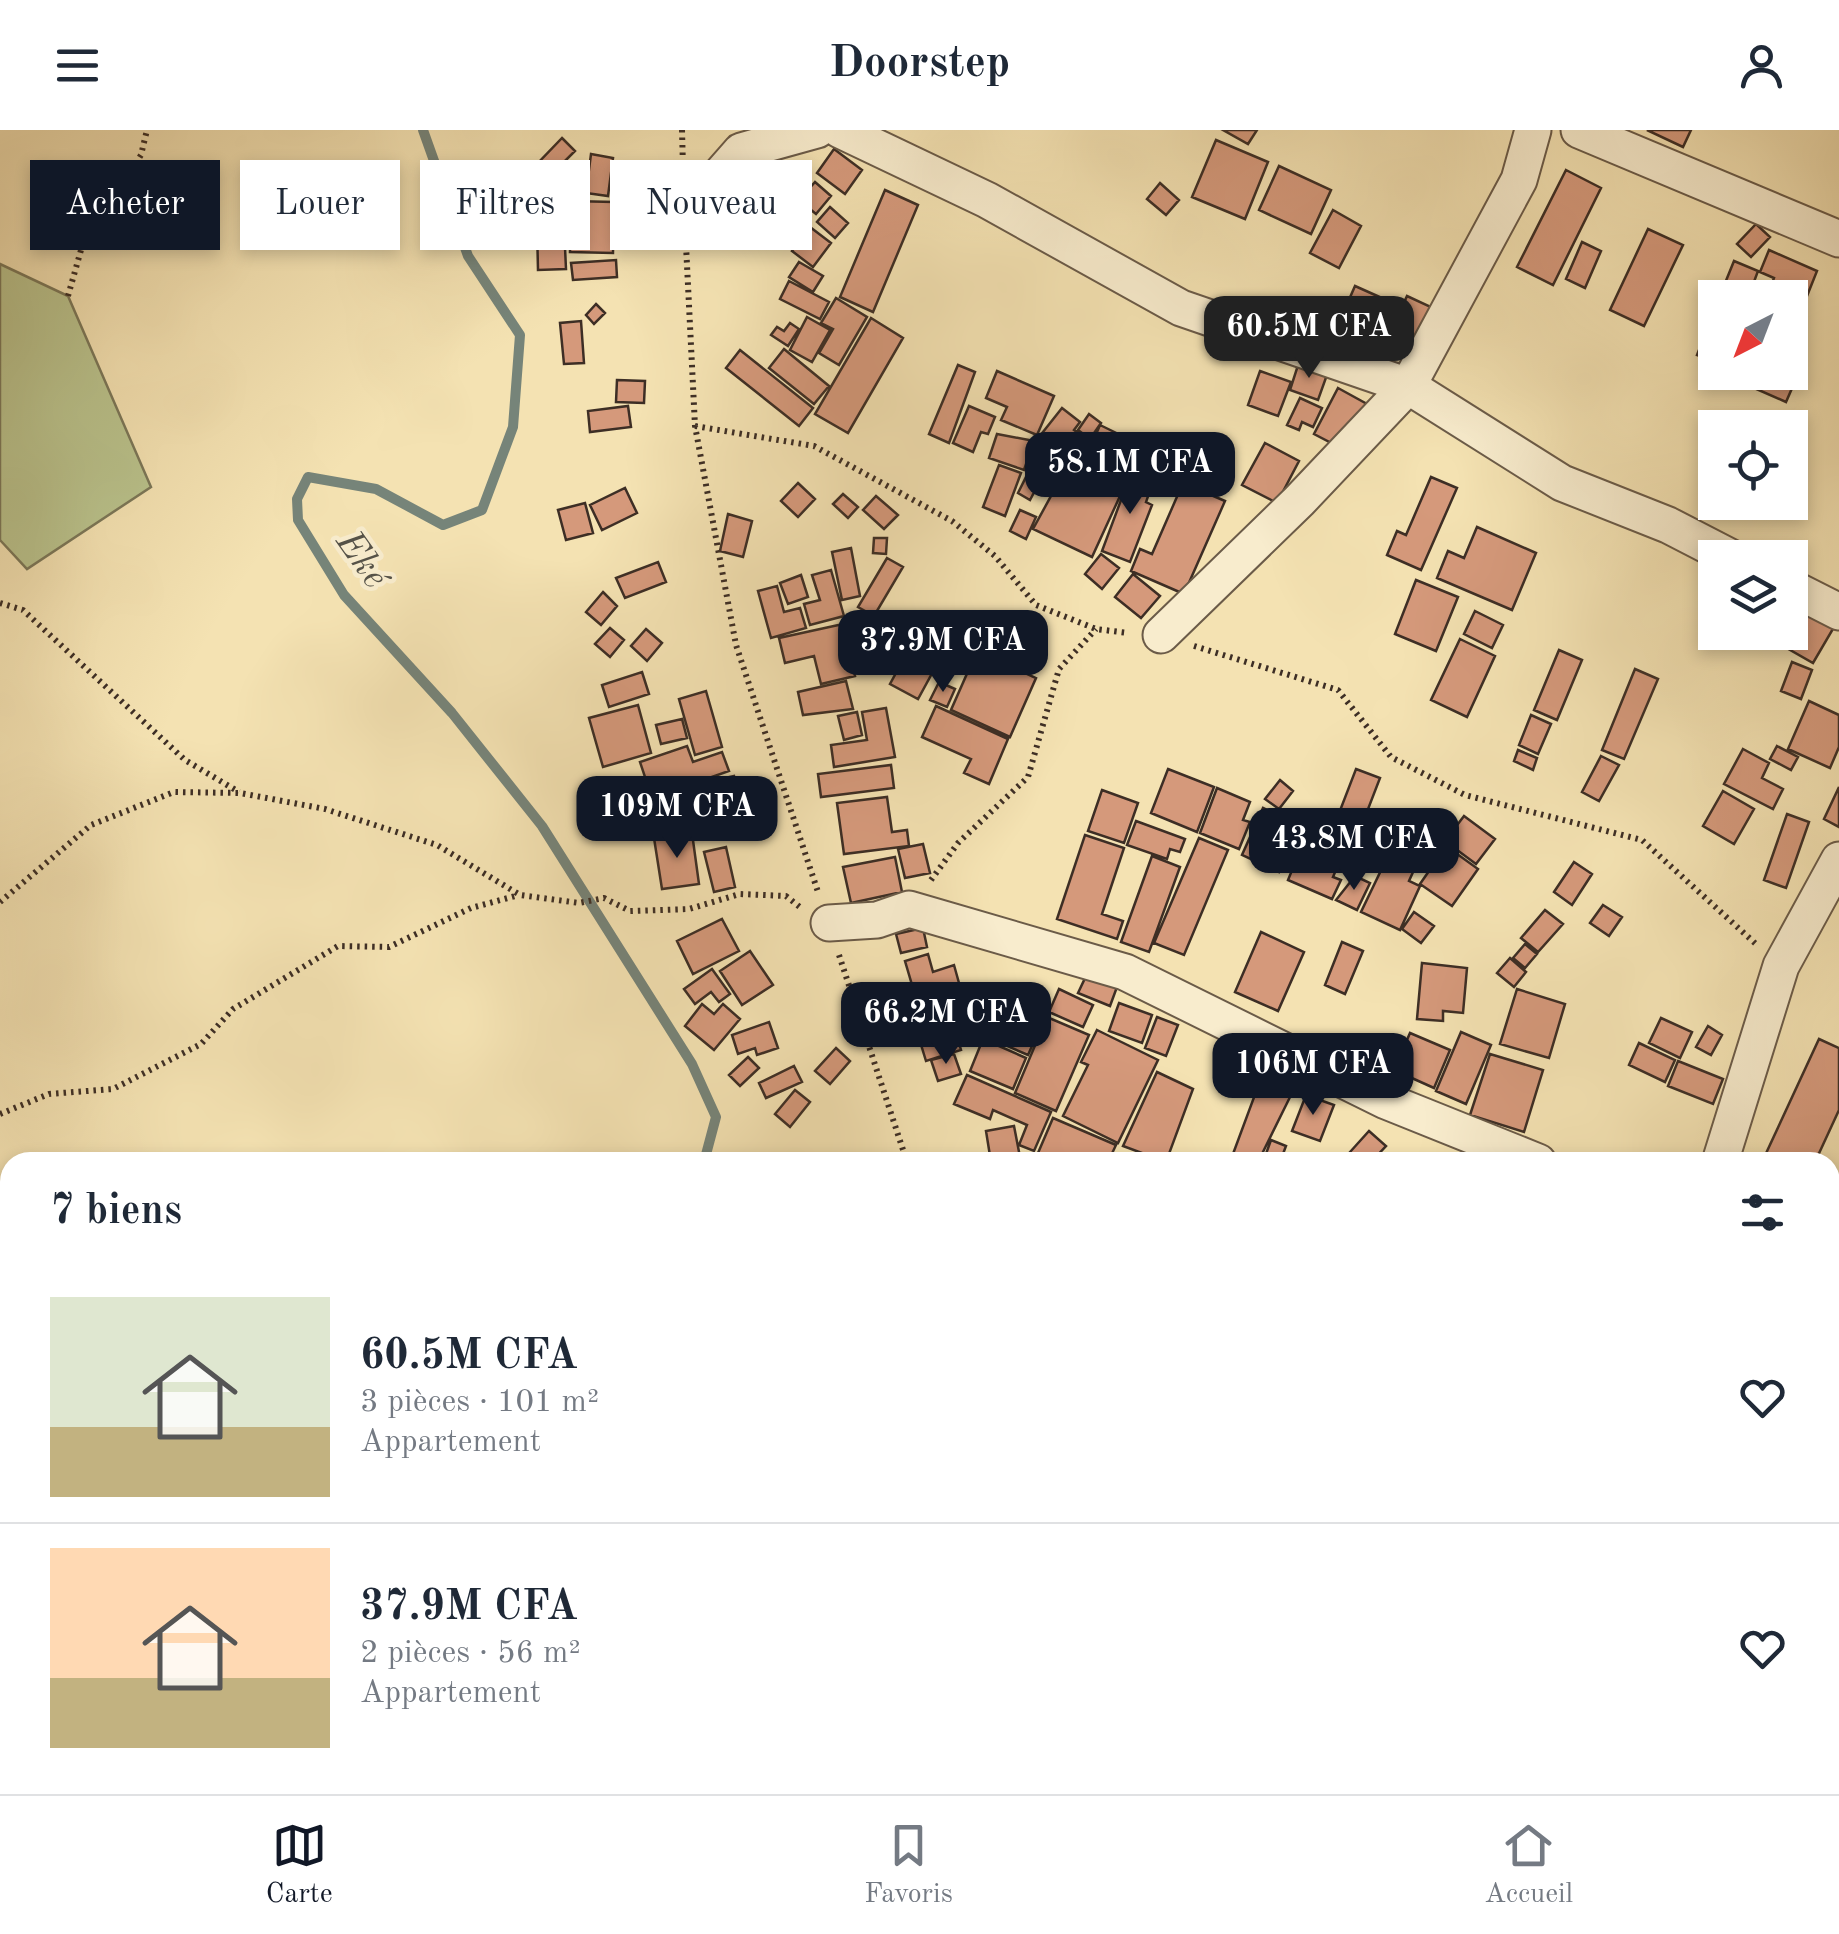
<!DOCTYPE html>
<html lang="fr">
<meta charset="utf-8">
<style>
:root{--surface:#fff;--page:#f2f2f3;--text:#1f2937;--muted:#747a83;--line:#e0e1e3;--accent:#111827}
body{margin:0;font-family:"Old Standard TT",serif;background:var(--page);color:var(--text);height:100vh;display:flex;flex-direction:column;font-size:38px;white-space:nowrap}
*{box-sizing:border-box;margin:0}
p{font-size:32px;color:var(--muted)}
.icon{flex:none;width:55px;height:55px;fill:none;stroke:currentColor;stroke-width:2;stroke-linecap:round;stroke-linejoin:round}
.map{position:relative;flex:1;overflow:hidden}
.side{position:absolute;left:0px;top:1022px;width:1840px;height:642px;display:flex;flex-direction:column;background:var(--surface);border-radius:30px 30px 0 0;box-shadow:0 5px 15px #0003}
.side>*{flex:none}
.top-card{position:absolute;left:30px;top:30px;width:1000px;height:90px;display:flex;gap:20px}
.needle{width:65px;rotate:222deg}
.tools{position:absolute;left:1698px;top:150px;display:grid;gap:20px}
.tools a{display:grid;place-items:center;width:110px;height:110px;border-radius:0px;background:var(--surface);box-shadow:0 5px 15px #0003;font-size:50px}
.price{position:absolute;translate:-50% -85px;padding:0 22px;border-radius:20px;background:var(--accent);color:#fff;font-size:32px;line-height:65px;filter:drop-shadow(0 2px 5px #0008)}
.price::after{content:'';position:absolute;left:50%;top:60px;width:30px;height:22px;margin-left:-15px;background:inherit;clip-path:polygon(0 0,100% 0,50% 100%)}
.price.selected{background:#222;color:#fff}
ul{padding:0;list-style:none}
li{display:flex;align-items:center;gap:30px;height:250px;padding:0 50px}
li+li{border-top:2px solid var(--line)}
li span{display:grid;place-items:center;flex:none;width:280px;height:200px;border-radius:0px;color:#555}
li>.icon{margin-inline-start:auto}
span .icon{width:120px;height:120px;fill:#fffc;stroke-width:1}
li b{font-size:42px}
h2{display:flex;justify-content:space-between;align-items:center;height:120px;padding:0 50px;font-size:42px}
.pill{padding:0 35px;border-radius:0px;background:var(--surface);box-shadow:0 5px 15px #0003;font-size:35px;line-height:90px}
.pill.selected{background:var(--accent);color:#fff}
header{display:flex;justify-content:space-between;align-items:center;height:130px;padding:0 50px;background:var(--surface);font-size:45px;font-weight:800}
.tab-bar{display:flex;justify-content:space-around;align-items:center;height:140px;border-top:2px solid var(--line);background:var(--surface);font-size:28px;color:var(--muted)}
.tab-bar a{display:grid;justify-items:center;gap:5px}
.tab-bar .selected{color:var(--accent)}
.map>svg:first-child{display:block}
</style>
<header><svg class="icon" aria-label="menu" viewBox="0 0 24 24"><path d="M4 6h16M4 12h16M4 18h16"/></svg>Doorstep<svg class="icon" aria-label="person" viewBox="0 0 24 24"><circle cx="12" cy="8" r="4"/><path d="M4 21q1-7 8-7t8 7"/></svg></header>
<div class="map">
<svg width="1839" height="1664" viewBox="0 0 1839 1664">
<rect width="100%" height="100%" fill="#f4e2b2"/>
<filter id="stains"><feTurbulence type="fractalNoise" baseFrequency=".002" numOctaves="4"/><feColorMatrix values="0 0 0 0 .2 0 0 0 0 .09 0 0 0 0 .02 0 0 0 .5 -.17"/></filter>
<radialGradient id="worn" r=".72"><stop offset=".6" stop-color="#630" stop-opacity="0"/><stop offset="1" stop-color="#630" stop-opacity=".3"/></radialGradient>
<path fill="#bac38d" stroke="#7c7859" stroke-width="2.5" d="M 0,134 L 68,166 L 151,357 L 27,439 L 0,410 Z"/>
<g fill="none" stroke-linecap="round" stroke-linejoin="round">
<path stroke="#768479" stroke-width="10" d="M 423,0 L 468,126 L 520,205 L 513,297 L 482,380 L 443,395 L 376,359 L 308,347 L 297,369 L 298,390 L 344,465 L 452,583 L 542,696 L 692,934 L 716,987 L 704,1032
M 550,1664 L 553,1655"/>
</g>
<path fill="#d5997b" stroke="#3d2e25" stroke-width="2.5" d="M 1223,0 L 1257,0 L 1248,14 Z
M 1647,0 L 1691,0 L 1683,17 Z
M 562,8 L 575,21 L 551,45 L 538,33 Z
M 1216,10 L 1268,32 L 1245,89 L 1192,67 Z
M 834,19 L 862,40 L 845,64 L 817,43 Z
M 591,24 L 613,28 L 608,66 L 586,63 Z
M 574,33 L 586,45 L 571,61 L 559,49 Z
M 1279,36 L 1331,60 L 1311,104 L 1259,80 Z
M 1566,40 L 1601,58 L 1553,155 L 1517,137 Z
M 815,52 L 831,66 L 816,84 L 799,70 Z
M 1160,53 L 1179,70 L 1166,85 L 1147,69 Z
M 536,55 L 568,60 L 563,88 L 532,83 Z
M 885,60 L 918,75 L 873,182 L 840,167 Z
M 571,71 L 614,72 L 613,123 L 570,122 Z
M 830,77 L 848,93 L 835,108 L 817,92 Z
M 1333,80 L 1361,96 L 1339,138 L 1310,123 Z
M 795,85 L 808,95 L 800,107 L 786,96 Z
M 1756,94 L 1770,107 L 1751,127 L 1737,114 Z
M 564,96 L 566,139 L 538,140 L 537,97 Z
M 810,97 L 831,113 L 813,137 L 792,121 Z
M 1648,99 L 1683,115 L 1644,196 L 1610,180 Z
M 1582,112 L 1601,121 L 1585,158 L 1566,149 Z
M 1769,120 L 1817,141 L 1807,166 L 1787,157 L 1783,168 L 1769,162 L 1774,148 L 1760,142 Z
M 616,130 L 617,147 L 573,150 L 571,133 Z
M 1734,131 L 1758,141 L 1748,168 L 1719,168 Z
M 799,132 L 823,146 L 813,162 L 789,147 Z
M 789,151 L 829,172 L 820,189 L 780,169 Z
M 1355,156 L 1402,177 L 1407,166 L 1431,177 L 1412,220 L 1341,188 Z
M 836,168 L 867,187 L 839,235 L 819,223 L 833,199 L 821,193 Z
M 596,174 L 605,183 L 594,194 L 586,185 Z
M 1715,179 L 1715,232 L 1697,225 Z
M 807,187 L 830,200 L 812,232 L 790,220 Z
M 871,188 L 903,208 L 848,303 L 815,284 Z
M 581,191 L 584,233 L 564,234 L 560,193 Z
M 790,193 L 799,199 L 788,216 L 771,205 L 777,197 L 784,201 Z
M 784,219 L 829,256 L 814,274 L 769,238 Z
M 740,220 L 813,278 L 799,296 L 726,238 Z
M 1299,232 L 1328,242 L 1318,270 L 1290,260 Z
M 958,235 L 975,242 L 949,313 L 929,304 Z
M 997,241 L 1054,266 L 1037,305 L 1001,290 L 1007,277 L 986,268 Z
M 1260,241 L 1291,252 L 1278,286 L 1248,275 Z
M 1750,242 L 1781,242 L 1796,249 L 1786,272 L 1745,254 Z
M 617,250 L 645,251 L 644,273 L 616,272 Z
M 1338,258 L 1367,274 L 1343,319 L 1314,304 Z
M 1300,268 L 1322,278 L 1313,297 L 1302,292 L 1299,300 L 1287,295 Z
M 628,276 L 631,297 L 590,302 L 588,281 Z
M 969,276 L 995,287 L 988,304 L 981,302 L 973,322 L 953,313 Z
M 1062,278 L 1080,292 L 1074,300 L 1081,305 L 1064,327 L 1039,307 Z
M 1089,284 L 1101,293 L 1090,309 L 1078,300 Z
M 1100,295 L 1143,316 L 1092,427 L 1033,399 L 1081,311 L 1091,316 Z
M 997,304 L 1034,311 L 1024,340 L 989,328 Z
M 1042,313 L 1059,326 L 1047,341 L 1031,328 Z
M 1265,313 L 1299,331 L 1277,373 L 1242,355 Z
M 999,335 L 1021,343 L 1005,386 L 983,377 Z
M 1133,338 L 1155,346 L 1146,372 L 1152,375 L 1130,432 L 1102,421 Z
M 1028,343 L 1041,349 L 1030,370 L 1018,363 Z
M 1431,347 L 1457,358 L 1421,440 L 1387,425 L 1397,401 L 1406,405 Z
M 798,353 L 815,369 L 798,387 L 781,371 Z
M 1183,353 L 1225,371 L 1184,464 L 1131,441 L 1140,419 L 1152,424 Z
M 625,358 L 637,383 L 602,400 L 590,375 Z
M 843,364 L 858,377 L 848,388 L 833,374 Z
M 876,366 L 898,385 L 884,399 L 863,380 Z
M 585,373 L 593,403 L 566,410 L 558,380 Z
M 1020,380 L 1036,387 L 1026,409 L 1010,401 Z
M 728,384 L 752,391 L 743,427 L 720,421 Z
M 1477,397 L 1536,423 L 1512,480 L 1437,448 L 1448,421 L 1464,428 Z
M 874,408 L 887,408 L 886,424 L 873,423 Z
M 851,418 L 860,466 L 842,470 L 832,422 Z
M 1101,424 L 1119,438 L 1102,459 L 1085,444 Z
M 887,428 L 903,437 L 874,486 L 858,477 Z
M 658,432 L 666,452 L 625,468 L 616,448 Z
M 831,440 L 844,486 L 810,495 L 804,474 L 820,470 L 812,445 Z
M 1133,444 L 1160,466 L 1141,488 L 1115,467 Z
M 801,445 L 808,467 L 788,474 L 780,453 Z
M 1416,450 L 1458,467 L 1436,521 L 1395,504 Z
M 777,456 L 784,482 L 800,478 L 806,498 L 771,508 L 758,461 Z
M 603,462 L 617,476 L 601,495 L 586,482 Z
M 1808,476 L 1837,492 L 1813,533 L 1785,517 Z
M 1475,481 L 1503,495 L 1492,518 L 1464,504 Z
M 843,494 L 855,546 L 821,554 L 814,526 L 785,533 L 779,508 Z
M 610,498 L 624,510 L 610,527 L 595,514 Z
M 646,499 L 662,513 L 647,531 L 631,516 Z
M 920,499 L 948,514 L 918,569 L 890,554 Z
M 1460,509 L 1495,526 L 1467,587 L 1431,570 Z
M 1559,520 L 1582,530 L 1557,590 L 1534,580 Z
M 977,521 L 1036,548 L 1010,607 L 951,580 Z
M 1792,532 L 1812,540 L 1801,569 L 1781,561 Z
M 1635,539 L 1658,549 L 1624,629 L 1602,620 Z
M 642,542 L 649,564 L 609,577 L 602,555 Z
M 846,551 L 853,579 L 803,585 L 798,562 Z
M 939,552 L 955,559 L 947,577 L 930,570 Z
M 706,561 L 722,617 L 695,625 L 679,569 Z
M 1809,571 L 1839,585 L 1839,617 L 1830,638 L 1788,619 Z
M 638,575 L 651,623 L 603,637 L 589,588 Z
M 936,576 L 1008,609 L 989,654 L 964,643 L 971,629 L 922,607 Z
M 886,578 L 895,627 L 834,637 L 831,615 L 867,610 L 862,582 Z
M 857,582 L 862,605 L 844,610 L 838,586 Z
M 1531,585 L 1551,594 L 1538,624 L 1519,615 Z
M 682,589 L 687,608 L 661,614 L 656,595 Z
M 687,616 L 693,632 L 722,622 L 729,641 L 652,668 L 640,632 Z
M 1777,616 L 1798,627 L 1791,640 L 1770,629 Z
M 1743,619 L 1769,633 L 1762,648 L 1783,659 L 1773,679 L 1724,654 Z
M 1518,620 L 1537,628 L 1533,640 L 1514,631 Z
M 1601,626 L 1619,635 L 1599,671 L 1582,662 Z
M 891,635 L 894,658 L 821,667 L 818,644 Z
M 1168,639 L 1214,657 L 1197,702 L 1151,683 Z
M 1356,639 L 1380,648 L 1360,700 L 1336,691 Z
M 734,646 L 742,684 L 715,690 L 707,652 Z
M 1280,650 L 1293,661 L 1279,679 L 1265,669 Z
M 1839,657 L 1839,697 L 1824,689 Z
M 1217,658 L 1250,672 L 1243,690 L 1250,692 L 1239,719 L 1200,703 Z
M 1102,660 L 1138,673 L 1124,713 L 1088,701 Z
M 702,661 L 710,692 L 650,707 L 642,675 Z
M 1723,661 L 1754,679 L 1734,714 L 1703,696 Z
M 887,667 L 892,702 L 907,700 L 909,716 L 844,724 L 837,673 Z
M 1263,678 L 1286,689 L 1290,680 L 1304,686 L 1279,742 L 1242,725 Z
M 1397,684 L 1440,704 L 1424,741 L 1380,721 Z
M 1787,684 L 1809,692 L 1786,758 L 1764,750 Z
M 1464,686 L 1495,709 L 1476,734 L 1445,711 Z
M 1314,687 L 1351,704 L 1333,747 L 1341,750 L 1332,769 L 1288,750 Z
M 1136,691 L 1185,709 L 1180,722 L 1170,719 L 1167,729 L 1127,715 Z
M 692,703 L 699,754 L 662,759 L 654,708 Z
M 1085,705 L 1124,718 L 1102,784 L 1123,791 L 1117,809 L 1057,789 Z
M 1199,708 L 1228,720 L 1184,825 L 1154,813 Z
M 923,714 L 930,743 L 905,748 L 898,719 Z
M 726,717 L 735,757 L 714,762 L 704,722 Z
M 1453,721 L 1478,739 L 1452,776 L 1420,754 L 1438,728 L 1445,733 Z
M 1152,726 L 1180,737 L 1149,822 L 1121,812 Z
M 895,727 L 902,762 L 851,773 L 843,737 Z
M 1387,728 L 1414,740 L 1409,751 L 1420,756 L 1400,800 L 1361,782 Z
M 1574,732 L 1592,744 L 1572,775 L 1554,762 Z
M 1355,746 L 1370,753 L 1357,780 L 1336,770 Z
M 1603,775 L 1622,787 L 1609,806 L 1590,793 Z
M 1545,780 L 1563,794 L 1538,822 L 1521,808 Z
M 1414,782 L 1434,796 L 1421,813 L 1402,799 Z
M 722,789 L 739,821 L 693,844 L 677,811 Z
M 923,798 L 927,817 L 901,823 L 896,804 Z
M 1261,802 L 1304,822 L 1278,881 L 1235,862 Z
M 1342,812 L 1363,821 L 1345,864 L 1325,855 Z
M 1525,814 L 1537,824 L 1525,838 L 1513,828 Z
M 750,821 L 773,855 L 742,875 L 720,841 Z
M 928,824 L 933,842 L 954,835 L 959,853 L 915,865 L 905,831 Z
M 1510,828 L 1526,842 L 1514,857 L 1497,843 Z
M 1422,833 L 1467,838 L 1463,883 L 1443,881 L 1443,891 L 1417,889 Z
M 712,839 L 730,864 L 719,872 L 711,862 L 695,874 L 684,859 Z
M 1087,844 L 1117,857 L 1110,876 L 1078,863 Z
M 975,858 L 1044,889 L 1028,925 L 959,895 Z
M 949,859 L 955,893 L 912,905 L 902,873 Z
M 1059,859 L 1093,875 L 1083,897 L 1049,882 Z
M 1517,859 L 1565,874 L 1549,928 L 1500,914 Z
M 1119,873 L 1152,885 L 1142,913 L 1109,901 Z
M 702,874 L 714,884 L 723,874 L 740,889 L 714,920 L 685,896 Z
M 1047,887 L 1089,905 L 1056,981 L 1015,963 Z
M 1157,887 L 1178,895 L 1166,926 L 1145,918 Z
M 1661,888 L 1692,902 L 1680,928 L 1649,913 Z
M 769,892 L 778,918 L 757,925 L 755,918 L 738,924 L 732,905 Z
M 954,896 L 961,920 L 926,931 L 919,908 Z
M 1708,896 L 1722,905 L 1711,925 L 1696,917 Z
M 1097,900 L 1158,930 L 1118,1013 L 1063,986 L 1088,935 L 1081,932 Z
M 1461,902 L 1491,915 L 1466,974 L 1436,961 Z
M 1410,903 L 1450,920 L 1434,958 L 1394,940 Z
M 983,909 L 1026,928 L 1013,959 L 970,941 Z
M 1819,909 L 1839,918 L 1839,980 L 1815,1032 L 1762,1032 Z
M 1639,913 L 1675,930 L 1665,952 L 1629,935 Z
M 836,918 L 850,931 L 830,954 L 815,941 Z
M 954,924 L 961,944 L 938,951 L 931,930 Z
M 1490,924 L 1543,940 L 1524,1002 L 1470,985 Z
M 748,927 L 759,938 L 740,956 L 729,945 Z
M 1678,931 L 1723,949 L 1713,974 L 1668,956 Z
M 794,936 L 802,952 L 766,968 L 759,953 Z
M 1157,942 L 1193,959 L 1166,1032 L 1123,1016 Z
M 967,945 L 1051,982 L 1034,1021 L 1019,1015 L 1027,995 L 993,980 L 990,989 L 954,974 Z
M 1260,951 L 1292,963 L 1258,1032 L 1230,1032 Z
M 795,960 L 810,972 L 790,997 L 775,984 Z
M 1306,965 L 1334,975 L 1320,1011 L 1292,1001 Z
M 1053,988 L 1116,1015 L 1108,1032 L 1035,1030 Z
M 1014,996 L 1020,1027 L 991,1032 L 986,1001 Z
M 1369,1001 L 1386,1016 L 1371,1032 L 1362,1032 L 1350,1022 Z
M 1271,1010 L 1286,1016 L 1280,1032 L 1263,1032 Z
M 621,1655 L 642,1655 L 651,1659 L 649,1664 L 621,1664 Z
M 1000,1655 L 1022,1655 L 1019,1664 L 997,1664 Z
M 1027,1655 L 1087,1655 L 1083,1664 L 1023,1664 Z
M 1096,1655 L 1140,1655 L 1136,1664 L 1092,1664 Z
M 1240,1655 L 1259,1655 L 1282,1664 L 1236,1664 Z"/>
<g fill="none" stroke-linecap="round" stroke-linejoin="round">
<g stroke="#6b5b48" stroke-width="39">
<path id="street" d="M 840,0 L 987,70 L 1181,178 L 1408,256 L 1562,353 L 1668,395 L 1732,428
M 1579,0 L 1839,109
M 684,86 L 741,21 L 817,0
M 1790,457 L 1839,482
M 1161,505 L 1299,371 L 1408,256 L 1519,50 L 1533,0
M 829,793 L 877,790 L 909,779 L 1125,842 L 1386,971 L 1538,1032
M 1720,1032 L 1781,836 L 1839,730
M 1353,1655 L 1369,1664
M 1437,1664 L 1440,1655"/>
</g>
<path stroke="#3d2e25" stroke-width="6" stroke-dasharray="2.5 5" stroke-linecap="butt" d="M 682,0 L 683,38
M 686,115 L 695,296 L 736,515 L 819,765
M 68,166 L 81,120 L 141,25 L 147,0
M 695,296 L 814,316 L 952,391 L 995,426 L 1036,475 L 1096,499 L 1128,503
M 0,473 L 23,480 L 185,630 L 239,662
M 1194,516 L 1338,560 L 1391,627 L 1465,665 L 1642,710 L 1757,815
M 931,750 L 958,713 L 1028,647 L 1059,539 L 1096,499
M 0,772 L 91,695 L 174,662 L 240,663 L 325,679 L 437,715 L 520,765 L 579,773 L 604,768 L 630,781 L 689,779 L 740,764 L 786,766 L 801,778
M 839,825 L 907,1032
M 0,984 L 49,964 L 113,959 L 201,914 L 233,879 L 338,816 L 389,817 L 471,778 L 519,765
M 1830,1096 L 1839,1094
M 761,1655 L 762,1664
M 906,1664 L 909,1655"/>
<use href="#street" stroke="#f8eccd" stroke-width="35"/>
</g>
<g text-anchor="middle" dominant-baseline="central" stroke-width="9" stroke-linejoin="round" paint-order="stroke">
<g font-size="38" font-style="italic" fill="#555248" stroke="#f8eccd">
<text transform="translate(361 430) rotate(55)">Eké</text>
</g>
</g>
<rect width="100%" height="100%" filter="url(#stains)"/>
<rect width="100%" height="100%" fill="url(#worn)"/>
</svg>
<div class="tools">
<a><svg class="needle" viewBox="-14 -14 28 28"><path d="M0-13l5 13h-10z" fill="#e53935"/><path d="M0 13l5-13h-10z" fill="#747a83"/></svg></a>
<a><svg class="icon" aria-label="locate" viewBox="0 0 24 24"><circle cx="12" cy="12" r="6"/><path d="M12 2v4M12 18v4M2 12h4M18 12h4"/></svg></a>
<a><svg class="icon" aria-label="layers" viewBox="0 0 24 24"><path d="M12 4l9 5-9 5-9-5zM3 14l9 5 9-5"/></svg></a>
</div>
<b class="price selected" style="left:1309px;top:251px">60.5M CFA</b>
<b class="price" style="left:1130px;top:387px">58.1M CFA</b>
<b class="price" style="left:943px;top:565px">37.9M CFA</b>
<b class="price" style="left:677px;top:731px">109M CFA</b>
<b class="price" style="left:1354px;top:763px">43.8M CFA</b>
<b class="price" style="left:946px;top:937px">66.2M CFA</b>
<b class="price" style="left:1313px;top:988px">106M CFA</b>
<div class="top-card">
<a class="pill selected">Acheter</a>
<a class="pill">Louer</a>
<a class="pill">Filtres</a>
<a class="pill">Nouveau</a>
</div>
<section class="side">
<h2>7 biens<svg class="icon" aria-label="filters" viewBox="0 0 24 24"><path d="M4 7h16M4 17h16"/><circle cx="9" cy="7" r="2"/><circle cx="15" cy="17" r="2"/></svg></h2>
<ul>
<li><span style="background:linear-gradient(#dfe7d0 65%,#c2b280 0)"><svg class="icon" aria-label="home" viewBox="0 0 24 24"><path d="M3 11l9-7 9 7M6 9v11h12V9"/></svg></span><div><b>60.5M CFA</b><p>3 pièces · 101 m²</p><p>Appartement</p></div><svg class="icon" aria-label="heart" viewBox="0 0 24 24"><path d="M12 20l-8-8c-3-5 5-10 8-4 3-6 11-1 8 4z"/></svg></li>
<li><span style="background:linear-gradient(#ffd9b3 65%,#c2b280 0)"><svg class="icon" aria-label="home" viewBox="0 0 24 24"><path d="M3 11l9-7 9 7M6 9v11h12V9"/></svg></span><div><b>37.9M CFA</b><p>2 pièces · 56 m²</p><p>Appartement</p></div><svg class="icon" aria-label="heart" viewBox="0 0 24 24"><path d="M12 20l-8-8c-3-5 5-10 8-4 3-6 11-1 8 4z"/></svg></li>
</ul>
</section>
</div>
<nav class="tab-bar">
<a class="selected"><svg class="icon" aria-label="map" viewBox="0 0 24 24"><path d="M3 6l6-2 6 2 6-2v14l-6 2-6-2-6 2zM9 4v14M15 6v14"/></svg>Carte</a>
<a><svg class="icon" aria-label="saved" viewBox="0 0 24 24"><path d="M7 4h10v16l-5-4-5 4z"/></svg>Favoris</a>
<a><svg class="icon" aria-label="home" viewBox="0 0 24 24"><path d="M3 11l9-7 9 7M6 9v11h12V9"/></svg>Accueil</a>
</nav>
